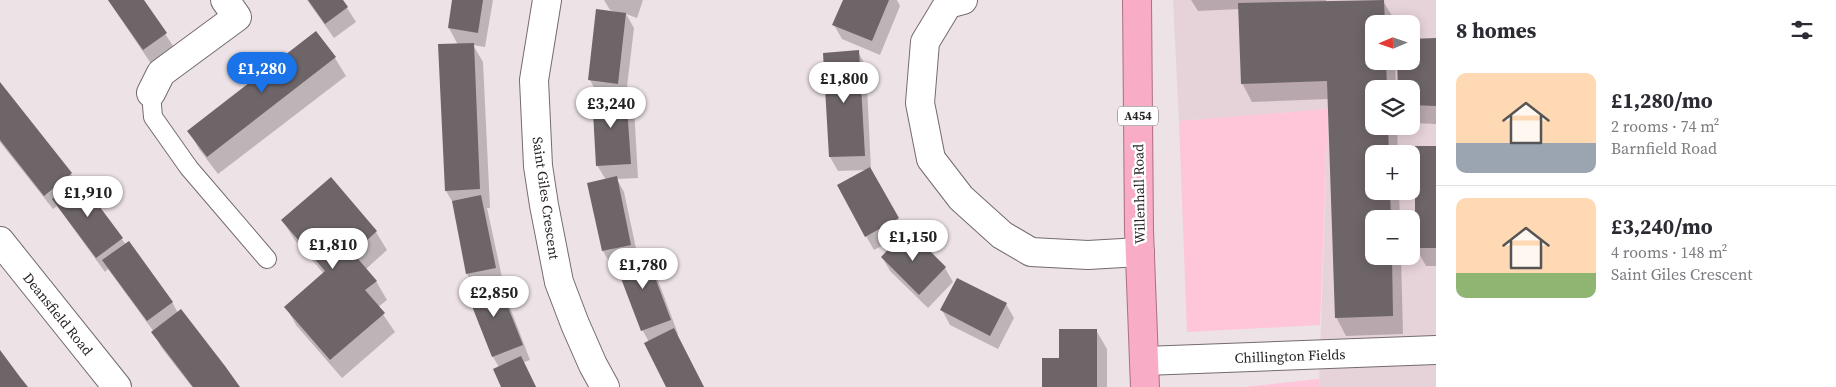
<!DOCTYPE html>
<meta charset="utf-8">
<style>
:root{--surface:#fff;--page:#f7f7f7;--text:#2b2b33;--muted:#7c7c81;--line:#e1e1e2;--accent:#1a73e8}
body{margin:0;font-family:"Source Serif 4",serif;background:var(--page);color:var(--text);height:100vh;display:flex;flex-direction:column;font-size:19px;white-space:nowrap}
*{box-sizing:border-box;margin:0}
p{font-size:16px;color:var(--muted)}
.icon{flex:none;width:28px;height:28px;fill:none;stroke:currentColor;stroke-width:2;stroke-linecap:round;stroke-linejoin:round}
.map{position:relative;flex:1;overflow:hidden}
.drawer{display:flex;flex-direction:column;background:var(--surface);width:400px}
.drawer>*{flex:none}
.needle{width:32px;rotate:268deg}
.tools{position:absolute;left:1365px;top:15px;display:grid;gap:10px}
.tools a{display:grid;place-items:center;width:55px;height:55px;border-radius:10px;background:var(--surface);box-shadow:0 2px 12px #0003;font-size:25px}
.price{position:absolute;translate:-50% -42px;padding:0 11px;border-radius:18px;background:#fff;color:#222;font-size:16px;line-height:32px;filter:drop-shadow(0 1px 2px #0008)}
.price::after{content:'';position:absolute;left:50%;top:30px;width:15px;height:11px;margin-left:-8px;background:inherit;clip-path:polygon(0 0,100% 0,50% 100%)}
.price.on{background:var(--accent);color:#fff}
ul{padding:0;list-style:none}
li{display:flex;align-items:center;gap:15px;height:125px;padding:0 20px}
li+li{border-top:1px solid var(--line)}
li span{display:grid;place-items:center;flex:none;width:140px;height:100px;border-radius:10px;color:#555}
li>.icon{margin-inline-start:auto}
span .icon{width:60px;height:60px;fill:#fffc;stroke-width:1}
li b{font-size:21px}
h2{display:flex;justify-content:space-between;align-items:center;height:60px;padding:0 20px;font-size:21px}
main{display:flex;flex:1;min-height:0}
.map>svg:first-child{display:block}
</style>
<main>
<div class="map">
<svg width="1436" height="387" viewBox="0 0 1436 387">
<rect width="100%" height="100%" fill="#ede2e5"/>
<path fill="#e6d3d9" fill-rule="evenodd" d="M 1173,0 L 1436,0 L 1436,387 L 1319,387 L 1328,109 L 1179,121 ZM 1374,24 L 1411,24 L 1411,61 L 1374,61 ZM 1374,89 L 1411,89 L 1411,126 L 1374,126 ZM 1374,154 L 1411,154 L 1411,191 L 1374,191 ZM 1374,219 L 1411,219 L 1411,256 L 1374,256 Z"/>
<path fill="#ffc5d8" d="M 1328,109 L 1320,325 L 1187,332 L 1179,121 Z
M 1319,379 L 1319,387 L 1244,387 Z"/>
<path fill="#0003" d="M 108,0 L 143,0 L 177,52 L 154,68 Z
M 307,0 L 342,0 L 356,22 L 334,38 Z
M 454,0 L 493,0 L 485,47 L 473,45 L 483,62 L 490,208 L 487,208 L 503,282 L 498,283 L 505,294 L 530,360 L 524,362 L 536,387 L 503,387 L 499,367 L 493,357 L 468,291 L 476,288 L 467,274 L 453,203 L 446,191 L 458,45 L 449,28 Z
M 604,0 L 643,0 L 637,18 L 626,14 L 634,28 L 626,95 L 634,108 L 638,178 L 617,179 L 624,192 L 637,253 L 643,250 L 652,264 L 678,334 L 677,335 L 704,387 L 668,387 L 649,342 L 643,331 L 617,264 L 611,265 L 603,251 L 588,184 L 606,180 L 597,165 L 598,95 L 590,80 L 616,12 L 610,10 Z
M 844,0 L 897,0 L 900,6 L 880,55 L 842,39 L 834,25 Z
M 1191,0 L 1326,0 L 1326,2 L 1383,1 L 1394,19 L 1394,24 L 1374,24 L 1374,61 L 1395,61 L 1396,89 L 1374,89 L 1374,126 L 1397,126 L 1398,154 L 1374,154 L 1374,191 L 1399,191 L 1400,219 L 1374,219 L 1374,256 L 1401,256 L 1403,334 L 1346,336 L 1336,317 L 1329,99 L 1252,102 L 1242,83 L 1240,9 L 1198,11 Z
M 316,33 L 335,58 L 346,76 L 218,174 L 199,149 L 189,131 Z
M 1436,39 L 1436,124 L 1411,123 L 1411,61 Z
M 858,52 L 866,66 L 871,170 L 906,233 L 945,268 L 953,282 L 928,308 L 890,271 L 882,257 L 904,234 L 874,250 L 866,236 L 867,170 L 838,171 L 830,157 L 824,54 Z
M 0,84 L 71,174 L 76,182 L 172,302 L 178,313 L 239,387 L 192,387 L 161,347 L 154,332 L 108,269 L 105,272 L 57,206 L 53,209 L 0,142 Z
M 1436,147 L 1436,266 L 1426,266 L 1416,248 Z
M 331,179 L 376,232 L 387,250 L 366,269 L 376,281 L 387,300 L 378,307 L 395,332 L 342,378 L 296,325 L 286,307 L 324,274 L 294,239 L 283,221 Z
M 1006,304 L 1014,318 L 998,349 L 950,325 L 942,310 Z
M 1096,330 L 1107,349 L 1107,387 L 1043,387 L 1061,360 Z"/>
<path fill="#6e6568" d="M 108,0 L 144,0 L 167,33 L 143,50 Z
M 308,0 L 343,0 L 348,7 L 325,24 Z
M 452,0 L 483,0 L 478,33 L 448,28 Z
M 843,0 L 889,0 L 872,41 L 832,25 Z
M 1384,0 L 1385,24 L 1374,24 L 1374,61 L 1386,61 L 1387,89 L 1374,89 L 1374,126 L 1388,126 L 1389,154 L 1374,154 L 1374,191 L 1390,191 L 1391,219 L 1374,219 L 1374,256 L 1392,256 L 1393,316 L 1335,318 L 1327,81 L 1241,84 L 1238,3 Z
M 596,9 L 626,13 L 618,84 L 588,80 Z
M 316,31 L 336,57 L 207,157 L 187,131 Z
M 1436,38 L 1436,106 L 1411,105 L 1411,89 L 1398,89 L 1397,61 L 1411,61 L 1411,39 Z
M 474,43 L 480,189 L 445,191 L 438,44 Z
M 859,50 L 865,156 L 829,157 L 823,53 Z
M 0,82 L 72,173 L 44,196 L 0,140 Z
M 626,92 L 631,164 L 596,166 L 592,94 Z
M 1415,146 L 1436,146 L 1436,248 L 1415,248 Z
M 870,167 L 899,218 L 865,237 L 837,185 Z
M 617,176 L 631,245 L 602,251 L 587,183 Z
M 331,177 L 377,231 L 353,253 L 377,281 L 365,290 L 385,313 L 330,360 L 284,307 L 325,271 L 281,220 Z
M 79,179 L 123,238 L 96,258 L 52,199 Z
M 481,195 L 496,268 L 466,274 L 452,201 Z
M 908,229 L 946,267 L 919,295 L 881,257 Z
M 129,241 L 173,302 L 147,321 L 102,260 Z
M 644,248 L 671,320 L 641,331 L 614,260 Z
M 957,278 L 1007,303 L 990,336 L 940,310 Z
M 497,279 L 523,345 L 492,357 L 466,291 Z
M 181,309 L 225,366 L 240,387 L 193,387 L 151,332 Z
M 674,328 L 704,387 L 666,387 L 644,343 Z
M 1059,329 L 1097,329 L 1097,387 L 1042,387 L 1042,358 L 1059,358 Z
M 0,350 L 20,377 L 28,387 L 0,387 Z
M 521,356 L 536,387 L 501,387 L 493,369 Z"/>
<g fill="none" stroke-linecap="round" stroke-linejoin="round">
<g stroke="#746b6e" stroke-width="20">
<path id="service" d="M 151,93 L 153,117 L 189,168 L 267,259"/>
</g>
<g stroke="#746b6e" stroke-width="30">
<path id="minor" d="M 547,0 L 534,80 L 538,166 L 544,205 L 559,282 L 575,324 L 593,365 L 605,387
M 963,0 L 948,4 L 925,42 L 920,103 L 931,159 L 961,198 L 1002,235 L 1031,252 L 1088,255 L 1140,252
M 151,93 L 161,73 L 237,17 L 225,0
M 0,241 L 117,387
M 1144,361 L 1436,350"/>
</g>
<g stroke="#ae6e84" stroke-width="30">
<path id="trunk" d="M 1137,0 L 1139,231 L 1145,387"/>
</g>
<use href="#service" stroke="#fff" stroke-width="18"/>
<use href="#minor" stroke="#fff" stroke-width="28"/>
<use href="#trunk" stroke="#f8acc6" stroke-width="28"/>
</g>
<g text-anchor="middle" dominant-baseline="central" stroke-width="5" stroke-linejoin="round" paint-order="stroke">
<rect fill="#fff" stroke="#686566" stroke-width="1" x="1118" y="106.5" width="40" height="19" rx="4"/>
<g font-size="12" font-weight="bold" fill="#272324">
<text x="1138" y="116">A454</text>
</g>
<g font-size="14" fill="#272324" stroke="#fff">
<text transform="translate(1139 194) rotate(-91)">Willenhall Road</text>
<text transform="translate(546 198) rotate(82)">Saint Giles Crescent</text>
<text transform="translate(58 314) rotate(51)">Deansfield Road</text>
<text transform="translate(1290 356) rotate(-2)">Chillington Fields</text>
</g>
</g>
</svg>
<div class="tools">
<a><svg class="needle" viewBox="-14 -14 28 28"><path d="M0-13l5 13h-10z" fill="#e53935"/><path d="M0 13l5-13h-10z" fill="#7c7c81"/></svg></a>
<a><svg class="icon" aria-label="layers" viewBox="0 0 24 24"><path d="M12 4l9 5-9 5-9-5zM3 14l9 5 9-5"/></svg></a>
<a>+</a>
<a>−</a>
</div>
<b class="price on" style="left:262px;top:94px">£1,280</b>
<b class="price" style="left:844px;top:104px">£1,800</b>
<b class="price" style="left:611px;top:129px">£3,240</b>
<b class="price" style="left:88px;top:218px">£1,910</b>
<b class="price" style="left:913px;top:262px">£1,150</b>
<b class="price" style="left:333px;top:270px">£1,810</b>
<b class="price" style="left:643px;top:290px">£1,780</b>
<b class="price" style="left:494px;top:318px">£2,850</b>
</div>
<section class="drawer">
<h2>8 homes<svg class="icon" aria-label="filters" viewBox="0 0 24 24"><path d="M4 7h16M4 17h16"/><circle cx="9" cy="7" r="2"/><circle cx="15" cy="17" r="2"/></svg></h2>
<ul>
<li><span style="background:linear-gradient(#ffd9b3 70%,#9aa5b1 0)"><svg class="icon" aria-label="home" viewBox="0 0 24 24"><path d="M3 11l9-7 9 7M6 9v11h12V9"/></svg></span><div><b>£1,280/mo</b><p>2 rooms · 74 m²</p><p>Barnfield Road</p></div></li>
<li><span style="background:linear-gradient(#ffd9b3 75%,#8fb573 0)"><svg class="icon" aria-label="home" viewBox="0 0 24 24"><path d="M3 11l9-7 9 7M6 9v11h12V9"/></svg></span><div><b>£3,240/mo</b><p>4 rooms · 148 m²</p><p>Saint Giles Crescent</p></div></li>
</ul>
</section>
</main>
